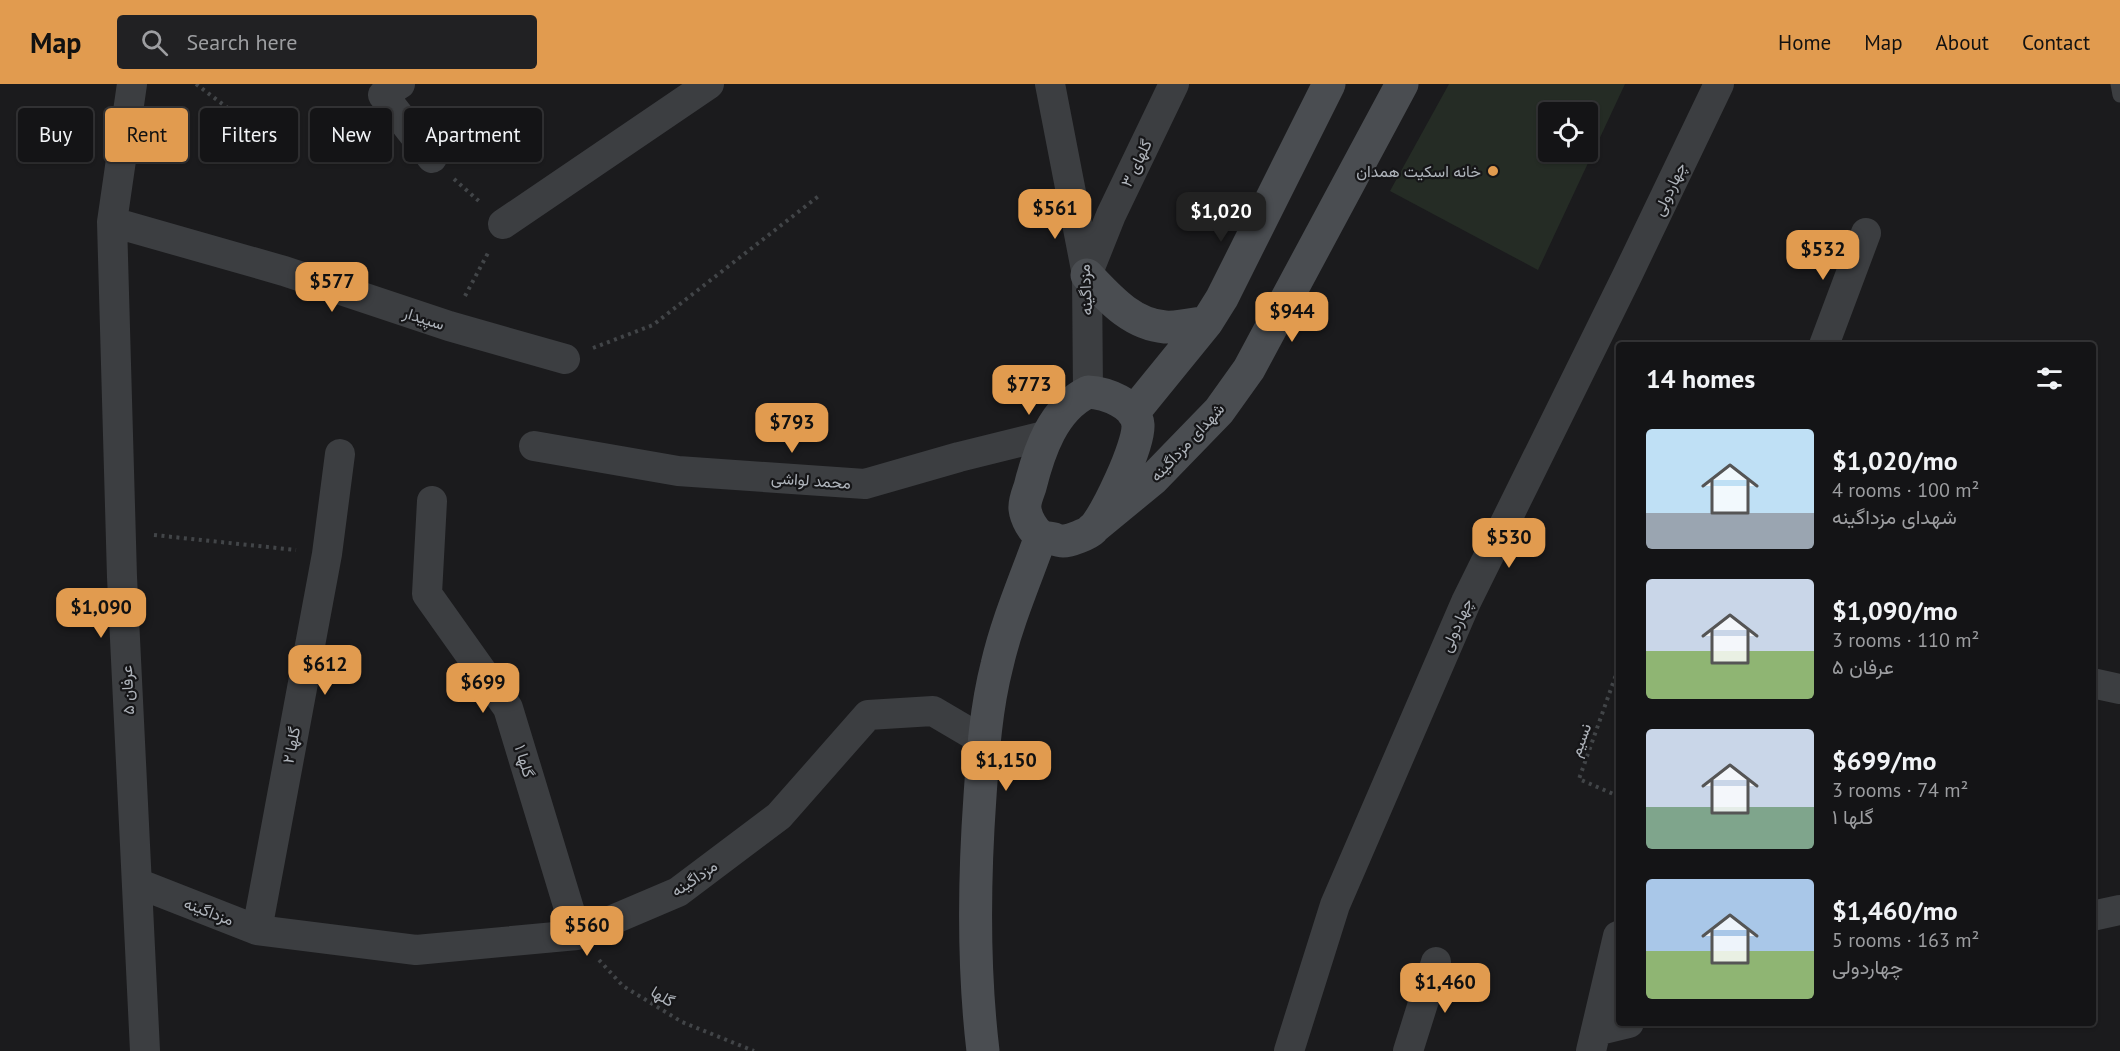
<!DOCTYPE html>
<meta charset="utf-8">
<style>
:root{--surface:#141416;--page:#212123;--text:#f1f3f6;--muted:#9d9ea1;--line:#333335;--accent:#e19b4f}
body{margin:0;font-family:"PT Sans",Vazirmatn,sans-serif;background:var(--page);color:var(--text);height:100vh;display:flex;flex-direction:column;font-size:22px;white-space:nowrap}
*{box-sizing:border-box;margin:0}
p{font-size:20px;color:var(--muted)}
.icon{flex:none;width:33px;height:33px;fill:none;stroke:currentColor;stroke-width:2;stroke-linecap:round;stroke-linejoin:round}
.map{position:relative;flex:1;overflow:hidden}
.side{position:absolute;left:1616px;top:258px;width:480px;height:684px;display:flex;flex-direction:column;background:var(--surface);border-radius:6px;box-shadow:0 2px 4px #0004,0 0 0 2px var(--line)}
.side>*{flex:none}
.hud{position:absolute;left:18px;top:24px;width:570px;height:54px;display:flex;gap:12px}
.fabs{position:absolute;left:1538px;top:18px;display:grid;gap:12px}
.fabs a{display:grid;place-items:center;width:60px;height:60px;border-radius:6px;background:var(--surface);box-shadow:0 2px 4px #0004,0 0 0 2px var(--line);font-size:30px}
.price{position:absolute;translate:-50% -51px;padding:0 14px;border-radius:12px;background:var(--accent);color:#111;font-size:20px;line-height:39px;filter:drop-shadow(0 2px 3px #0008)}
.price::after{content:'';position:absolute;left:50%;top:36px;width:18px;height:14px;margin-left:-9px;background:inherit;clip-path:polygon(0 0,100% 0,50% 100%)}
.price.current{background:#222;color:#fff}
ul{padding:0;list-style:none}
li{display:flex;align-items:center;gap:18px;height:150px;padding:0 30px}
li span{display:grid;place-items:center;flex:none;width:168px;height:120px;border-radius:6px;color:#555}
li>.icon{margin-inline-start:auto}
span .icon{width:72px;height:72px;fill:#fffc;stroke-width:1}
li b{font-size:26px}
h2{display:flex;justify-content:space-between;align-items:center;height:72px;padding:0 30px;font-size:26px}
.tag{padding:0 21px;border-radius:6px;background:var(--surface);box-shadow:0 2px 4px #0004,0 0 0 2px var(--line);font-size:21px;line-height:54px}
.tag.current{background:var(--accent);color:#111}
header{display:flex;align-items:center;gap:36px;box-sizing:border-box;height:84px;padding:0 30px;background:var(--accent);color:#111}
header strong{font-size:28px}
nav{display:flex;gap:33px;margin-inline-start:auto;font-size:21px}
.search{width:420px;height:54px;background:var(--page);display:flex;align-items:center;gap:15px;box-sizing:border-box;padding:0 21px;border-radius:6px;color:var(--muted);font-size:22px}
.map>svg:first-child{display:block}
</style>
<header>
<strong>Map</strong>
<div class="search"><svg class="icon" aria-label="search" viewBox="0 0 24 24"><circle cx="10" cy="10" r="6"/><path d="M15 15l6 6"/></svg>Search here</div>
<nav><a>Home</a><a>Map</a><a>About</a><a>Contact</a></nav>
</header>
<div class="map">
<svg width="2120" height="967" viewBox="0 0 2120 967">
<rect width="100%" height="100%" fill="#1b1b1d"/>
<path fill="#252c25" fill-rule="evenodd" d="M 1449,0 L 1625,0 L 1538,186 L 1390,107 ZM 1548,28 L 1587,28 L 1587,68 L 1548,68 Z"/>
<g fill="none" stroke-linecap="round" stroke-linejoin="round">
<path stroke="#424548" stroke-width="4" stroke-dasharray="3 4.5" stroke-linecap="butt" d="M 196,0 L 258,47
M 454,95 L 480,118
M 465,212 L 488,169
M 593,264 L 653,241 L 820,111
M 154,451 L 296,466
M 1618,585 L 1579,695 L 1618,712
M 599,876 L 623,902 L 682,938 L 754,967"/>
<path stroke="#3c3e41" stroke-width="15" d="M 2118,0 L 2120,11"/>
<path stroke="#3c3e41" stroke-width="30" d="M 132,0 L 112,138 L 122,493 L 145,967
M 400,0 L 383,11 L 432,74
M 1050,0 L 1087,191 L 1088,308
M 112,138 L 284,187 L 449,242 L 565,275
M 503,140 L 709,0
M 1087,191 L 1111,131 L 1174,0
M 1824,261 L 1866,149
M 534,362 L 678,387 L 865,400 L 959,373 L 1048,351
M 432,417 L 427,510 L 508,624 L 577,851
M 2092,599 L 2120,605
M 137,799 L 257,846 L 416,866 L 577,851 L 678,808 L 779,732 L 868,631 L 933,627 L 984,657
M 2092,832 L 2120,826
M 257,846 L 327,470 L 340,370
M 1596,947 L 1629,939
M 1289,967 L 1335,821 L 1466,518 L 1626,194 L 1719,0
M 1408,967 L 1436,878
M 1591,967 L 1618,852"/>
<path stroke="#4a4d51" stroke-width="33" d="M 1087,191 C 1109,214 1131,240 1165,243 C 1178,244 1194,240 1207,238
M 1088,308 C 1105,309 1136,319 1138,341 C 1139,362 1107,429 1093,445 C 1088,450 1070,457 1063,457 C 1062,457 1056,456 1054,455 C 1051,454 1044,454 1041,452 C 1033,447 1026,434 1025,425 C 1024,418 1028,409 1030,403 C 1039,367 1053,325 1088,308 Z
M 1133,329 L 1207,238 L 1222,214 L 1329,0
M 1091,446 L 1153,395 L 1219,327 L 1249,285 L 1402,0
M 983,967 C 973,883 974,797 980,712 C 983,668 986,624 997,581 C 1007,537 1026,494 1041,452"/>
</g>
<circle fill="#e19b4f" stroke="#161618" stroke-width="2" cx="1493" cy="87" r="6"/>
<g text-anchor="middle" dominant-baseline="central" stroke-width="4.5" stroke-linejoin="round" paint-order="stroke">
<g font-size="16" fill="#afb4bb" stroke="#161618">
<text transform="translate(1136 79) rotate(-64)">گلهای ۳</text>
<text transform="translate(1669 105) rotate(-65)">چهاردولی</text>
<text transform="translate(1085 206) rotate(-93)">مزداگینه</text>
<text transform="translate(424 234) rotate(18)">سپیدار</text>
<text transform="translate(1187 358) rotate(-47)">شهدای مزداگینه</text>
<text transform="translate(811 396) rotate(4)">محمد لواشی</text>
<text transform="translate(1456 541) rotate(-66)">چهاردولی</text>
<text transform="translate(127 606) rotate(-93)">عرفان ۵</text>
<text transform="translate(1580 656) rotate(-70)">نسیم</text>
<text transform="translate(291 661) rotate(-79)">گلها ۲</text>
<text transform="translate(525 677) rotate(73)">گلها ۱</text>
<text transform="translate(694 794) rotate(-34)">مزداگینه</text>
<text transform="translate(209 827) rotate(21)">مزداگینه</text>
<text transform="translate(663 912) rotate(31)">گلها</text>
</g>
<g font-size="16" fill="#afb4bb" stroke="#161618" text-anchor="end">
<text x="1481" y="87">خانه اسكيت همدان</text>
</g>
</g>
</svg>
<div class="fabs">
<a><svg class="icon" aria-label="locate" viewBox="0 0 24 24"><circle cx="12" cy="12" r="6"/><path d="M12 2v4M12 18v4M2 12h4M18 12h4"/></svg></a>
</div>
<b class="price" style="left:1055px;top:156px">$561</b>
<b class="price current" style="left:1221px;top:159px">$1,020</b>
<b class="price" style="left:1823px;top:197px">$532</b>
<b class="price" style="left:332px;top:229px">$577</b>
<b class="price" style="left:1292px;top:259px">$944</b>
<b class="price" style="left:1029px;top:332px">$773</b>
<b class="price" style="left:792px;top:370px">$793</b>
<b class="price" style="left:1509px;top:485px">$530</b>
<b class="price" style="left:101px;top:555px">$1,090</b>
<b class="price" style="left:325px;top:612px">$612</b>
<b class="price" style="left:483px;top:630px">$699</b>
<b class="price" style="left:1006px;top:708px">$1,150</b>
<b class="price" style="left:587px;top:873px">$560</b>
<b class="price" style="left:1445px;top:930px">$1,460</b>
<div class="hud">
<a class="tag">Buy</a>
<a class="tag current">Rent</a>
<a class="tag">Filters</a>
<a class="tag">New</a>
<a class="tag">Apartment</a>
</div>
<section class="side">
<h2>14 homes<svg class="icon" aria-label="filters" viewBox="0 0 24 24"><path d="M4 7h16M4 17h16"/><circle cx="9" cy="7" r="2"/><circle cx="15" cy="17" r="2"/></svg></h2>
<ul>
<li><span style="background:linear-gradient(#bfe0f5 70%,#9aa5b1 0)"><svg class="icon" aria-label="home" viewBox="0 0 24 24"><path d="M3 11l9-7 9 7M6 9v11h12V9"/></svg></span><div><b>$1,020/mo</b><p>4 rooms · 100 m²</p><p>شهدای مزداگینه</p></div></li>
<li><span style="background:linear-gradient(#c9d6e8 60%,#8fb573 0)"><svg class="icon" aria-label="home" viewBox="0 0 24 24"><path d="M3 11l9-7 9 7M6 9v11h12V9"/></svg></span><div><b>$1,090/mo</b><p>3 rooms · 110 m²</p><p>عرفان ۵</p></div></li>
<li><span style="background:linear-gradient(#c9d6e8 65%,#7fa58c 0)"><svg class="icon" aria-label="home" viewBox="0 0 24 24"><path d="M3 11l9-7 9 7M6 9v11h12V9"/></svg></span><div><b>$699/mo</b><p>3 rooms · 74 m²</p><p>گلها ۱</p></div></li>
<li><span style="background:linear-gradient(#a9c7e8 60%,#8fb573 0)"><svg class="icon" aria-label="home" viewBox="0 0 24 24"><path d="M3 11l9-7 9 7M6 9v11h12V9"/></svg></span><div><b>$1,460/mo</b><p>5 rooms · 163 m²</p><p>چهاردولی</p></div></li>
</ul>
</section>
</div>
